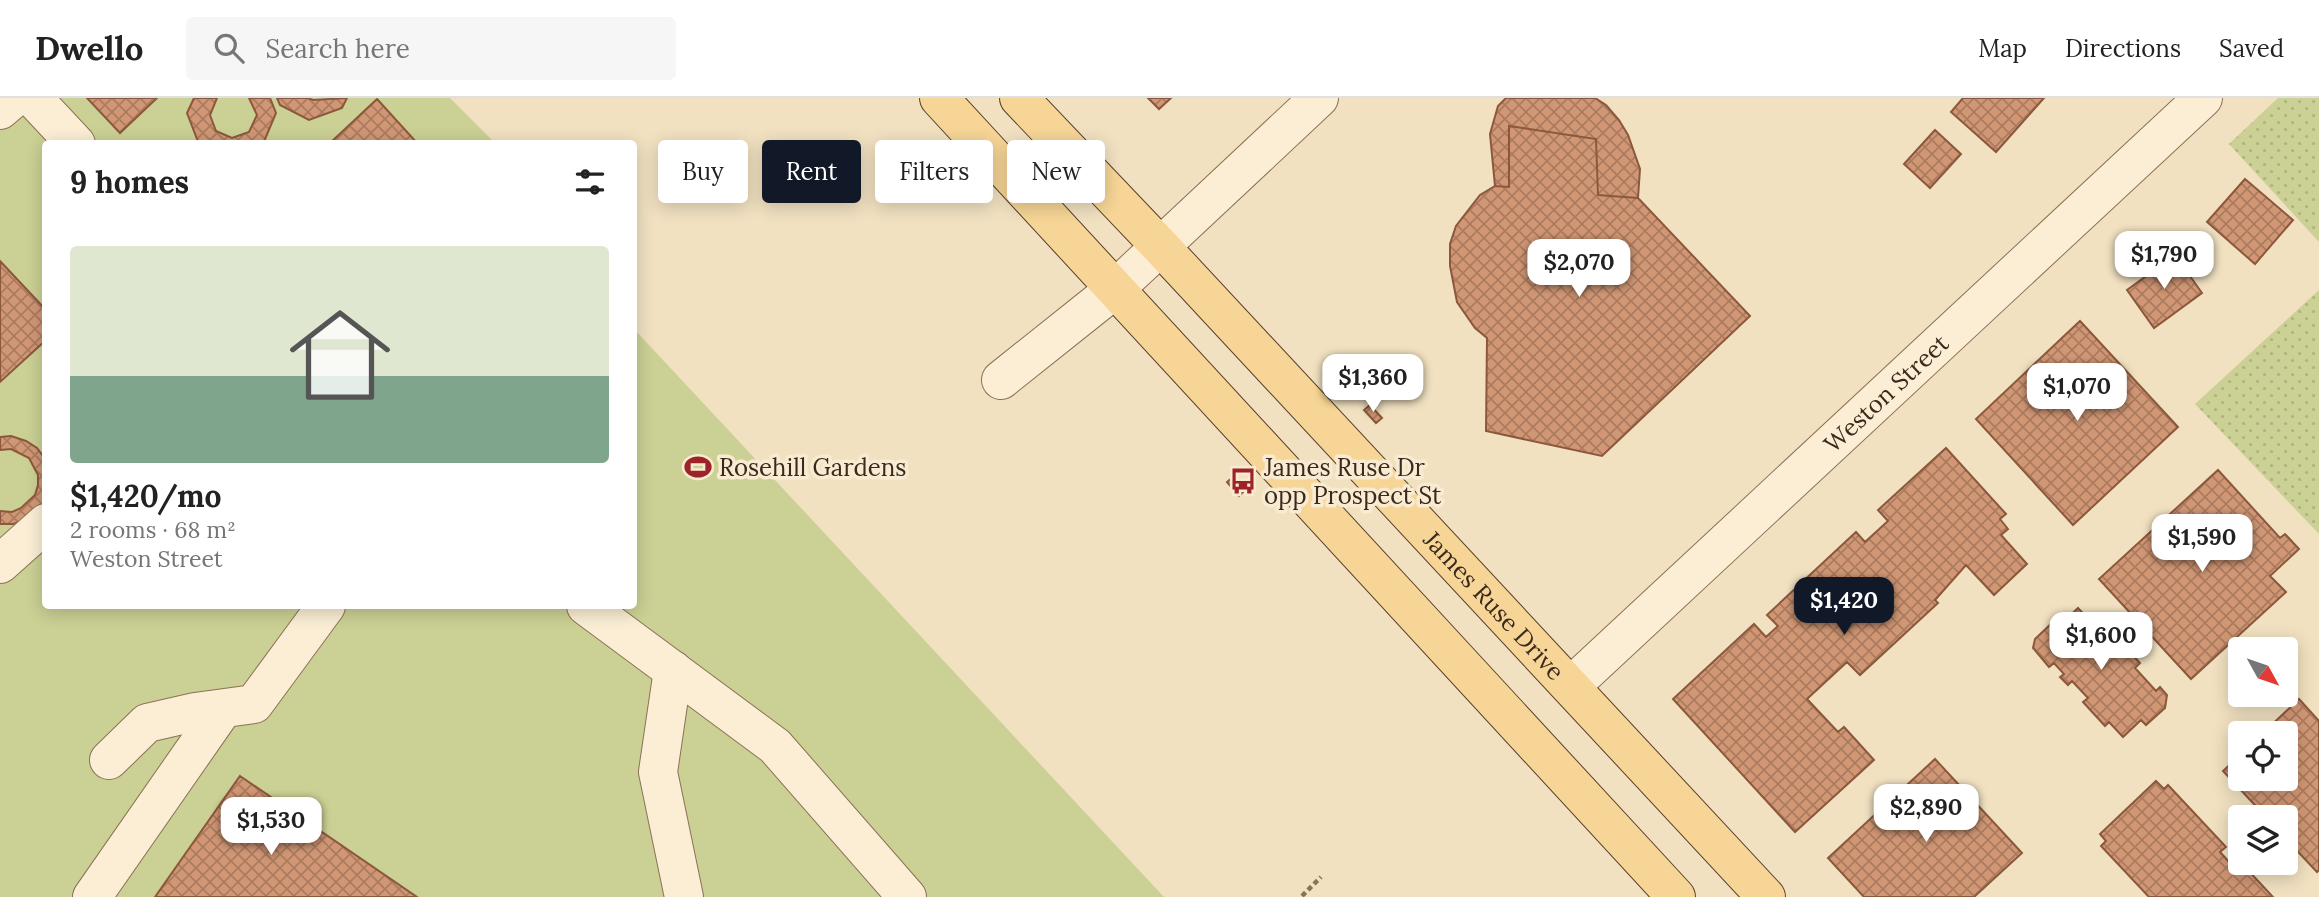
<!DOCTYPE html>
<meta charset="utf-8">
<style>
:root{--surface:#fff;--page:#f6f6f6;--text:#222;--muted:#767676;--line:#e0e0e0;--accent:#111827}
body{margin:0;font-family:Lora,serif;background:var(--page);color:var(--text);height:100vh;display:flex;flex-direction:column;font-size:26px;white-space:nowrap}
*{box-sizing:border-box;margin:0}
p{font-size:23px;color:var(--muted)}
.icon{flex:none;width:38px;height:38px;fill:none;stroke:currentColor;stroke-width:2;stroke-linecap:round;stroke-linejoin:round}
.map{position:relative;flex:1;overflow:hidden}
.details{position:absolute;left:42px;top:42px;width:595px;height:469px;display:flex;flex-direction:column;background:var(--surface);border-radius:7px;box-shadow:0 4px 18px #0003}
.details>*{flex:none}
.guide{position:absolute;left:658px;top:42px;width:665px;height:63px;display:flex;gap:14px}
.needle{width:46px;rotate:130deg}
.buttons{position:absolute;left:2228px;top:539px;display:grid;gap:14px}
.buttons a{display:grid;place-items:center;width:70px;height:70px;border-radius:7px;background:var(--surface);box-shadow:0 4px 18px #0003;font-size:35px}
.price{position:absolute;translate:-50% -60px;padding:0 16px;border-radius:14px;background:#fff;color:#222;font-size:23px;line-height:46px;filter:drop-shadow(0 2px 4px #0008)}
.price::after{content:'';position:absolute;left:50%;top:42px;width:21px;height:16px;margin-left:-10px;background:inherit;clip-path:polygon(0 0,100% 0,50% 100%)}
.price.selected{background:var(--accent);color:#fff}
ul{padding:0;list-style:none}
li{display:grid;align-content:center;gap:14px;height:371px;padding:0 28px}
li+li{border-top:2px solid var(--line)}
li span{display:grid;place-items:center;height:217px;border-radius:7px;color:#555}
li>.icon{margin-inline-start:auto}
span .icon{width:126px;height:126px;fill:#fffc;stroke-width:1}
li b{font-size:30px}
h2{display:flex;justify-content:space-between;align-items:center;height:84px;padding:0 28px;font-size:30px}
.tag{padding:0 24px;border-radius:7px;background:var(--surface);box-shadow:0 4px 18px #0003;font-size:24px;line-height:63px}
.tag.selected{background:var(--accent);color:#fff}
header{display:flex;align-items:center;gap:42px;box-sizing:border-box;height:98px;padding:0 35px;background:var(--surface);border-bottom:2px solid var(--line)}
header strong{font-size:33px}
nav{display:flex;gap:38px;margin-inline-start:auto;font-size:24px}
.search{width:490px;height:63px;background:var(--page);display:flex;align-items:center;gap:18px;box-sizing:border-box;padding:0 24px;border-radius:7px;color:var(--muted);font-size:26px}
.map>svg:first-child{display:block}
</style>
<header>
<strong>Dwello</strong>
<div class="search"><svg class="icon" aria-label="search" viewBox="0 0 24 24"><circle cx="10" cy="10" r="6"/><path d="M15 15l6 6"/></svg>Search here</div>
<nav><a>Map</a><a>Directions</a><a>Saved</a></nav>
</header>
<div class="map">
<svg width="2319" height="799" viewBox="0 0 2319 799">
<defs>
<pattern id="grass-dots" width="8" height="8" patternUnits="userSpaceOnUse" patternTransform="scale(1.75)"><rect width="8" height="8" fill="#cbd094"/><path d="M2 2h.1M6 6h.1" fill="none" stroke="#afb37f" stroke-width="1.8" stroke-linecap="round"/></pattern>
<pattern id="building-cross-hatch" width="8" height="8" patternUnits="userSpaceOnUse" patternTransform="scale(1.75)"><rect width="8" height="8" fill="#d19775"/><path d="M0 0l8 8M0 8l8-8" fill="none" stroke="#ab7b5f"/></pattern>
</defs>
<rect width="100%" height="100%" fill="#f1e1c1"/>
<path fill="url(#grass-dots)" d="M 2278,0 L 2319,0 L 2319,144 L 2229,46 Z
M 2319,192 L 2319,436 L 2195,306 Z"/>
<path fill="#cbd094" d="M 0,0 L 450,0 L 495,45 L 46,46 L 46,508 L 634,508 L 634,231 L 1164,799 L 0,799 Z"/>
<path fill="url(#building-cross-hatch)" stroke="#8c583c" stroke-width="2" d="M 87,0 L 157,0 L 120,35 Z
M 194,0 L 217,0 L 210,17 L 216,33 L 232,40 L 249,34 L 257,17 L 249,0 L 270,0 L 276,15 L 263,46 L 199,46 L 187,15 Z
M 277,0 L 308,0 L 313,2 L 347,0 L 342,10 L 309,22 L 280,7 Z
M 1148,0 L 1171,0 L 1159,11 Z
M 1506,0 L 1595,0 L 1606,7 L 1619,22 L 1628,37 L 1640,71 L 1638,100 L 1598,97 L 1596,41 L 1509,28 L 1509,89 L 1495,88 L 1490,36 L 1498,8 Z
M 1963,0 L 2044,0 L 1996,54 L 1951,14 Z
M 377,1 L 418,46 L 329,46 Z
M 1509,28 L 1596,41 L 1598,97 L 1638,100 L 1750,218 L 1602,358 L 1486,333 L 1487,240 L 1475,230 L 1457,204 L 1450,168 L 1450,146 L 1456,128 L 1480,97 L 1495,88 L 1509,89 Z
M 1935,32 L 1961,56 L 1930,90 L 1904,66 Z
M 2245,81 L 2293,122 L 2255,166 L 2207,124 Z
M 2175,157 L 2202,195 L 2154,230 L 2127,192 Z
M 0,163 L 46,212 L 46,242 L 0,284 Z
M 2080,223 L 2178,329 L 2073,427 L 1976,321 Z
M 1370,307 L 1382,320 L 1376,325 L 1364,312 Z
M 11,338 L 26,343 L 37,350 L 46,362 L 46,402 L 37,413 L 27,422 L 13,426 L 0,426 L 0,413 L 12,414 L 21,410 L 35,397 L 38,387 L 38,377 L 29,360 L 11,351 L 0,352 L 0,339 Z
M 1946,350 L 2006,416 L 2000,421 L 2008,431 L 2001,437 L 2027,466 L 1994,497 L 1966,467 L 1935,502 L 1938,505 L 1860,577 L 1847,564 L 1807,601 L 1838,634 L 1844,629 L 1874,662 L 1795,734 L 1673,601 L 1754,526 L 1766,539 L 1778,528 L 1767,517 L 1856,434 L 1865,444 L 1888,423 L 1878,412 Z
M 2218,372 L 2280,440 L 2285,436 L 2299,451 L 2270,478 L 2286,494 L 2191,581 L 2099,481 Z
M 1233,379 L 1245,392 L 1239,398 L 1227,384 Z
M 2078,510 L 2103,537 L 2109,532 L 2140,565 L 2135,570 L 2156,593 L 2160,589 L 2167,597 L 2165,610 L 2146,627 L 2141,622 L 2123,639 L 2109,624 L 2105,628 L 2083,604 L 2088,600 L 2072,583 L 2068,587 L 2060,579 L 2064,576 L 2054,565 L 2049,569 L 2033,550 L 2035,541 L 2052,525 L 2057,530 Z
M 2299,601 L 2319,623 L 2319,772 L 2317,774 L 2286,741 L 2286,719 L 2266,719 L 2223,673 L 2240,657 L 2240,681 L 2286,681 L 2286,635 L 2263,635 Z
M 1935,661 L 2022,755 L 1974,799 L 1864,799 L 1828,760 Z
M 240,678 L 417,799 L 155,799 Z
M 2156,683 L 2164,691 L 2168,687 L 2226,749 L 2220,754 L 2240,776 L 2246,770 L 2273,799 L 2149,799 L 2101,748 L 2106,743 L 2100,736 Z"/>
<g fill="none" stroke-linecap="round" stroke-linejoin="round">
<g stroke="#8c7157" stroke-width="40">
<g id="minor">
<path d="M 33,0 L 76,46"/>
<path d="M 0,12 L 14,0"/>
<path d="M 1001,282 L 1115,191 L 1319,0"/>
<path d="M 0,466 L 46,425"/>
<path d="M 586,508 L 775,648 L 907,799"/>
<path d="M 673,572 L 658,674 L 684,799"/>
<path id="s1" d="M 1571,588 L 2203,0"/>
<path d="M 109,662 L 147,625 L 195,614 L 254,606 L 326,508"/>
<path d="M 92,799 L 223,611"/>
</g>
</g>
<g stroke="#593f2c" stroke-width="40">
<g id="major">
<path d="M 939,0 L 1676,799"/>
<path id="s2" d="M 1019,0 L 1160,148 L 1766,799"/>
</g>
</g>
<path stroke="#8c7157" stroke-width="4.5" stroke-dasharray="5 3.5" stroke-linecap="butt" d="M 1302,798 L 1321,779"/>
<use href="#minor" stroke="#fbeed5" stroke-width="38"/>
<use href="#major" stroke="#f6d596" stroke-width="38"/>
</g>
<defs>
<g id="stadium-bare" transform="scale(2.1)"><path d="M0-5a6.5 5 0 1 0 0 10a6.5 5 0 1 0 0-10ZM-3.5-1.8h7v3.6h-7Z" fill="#9e2329" stroke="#f8ebd1" stroke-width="2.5" paint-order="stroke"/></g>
<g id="bus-bare" transform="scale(2.1)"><path d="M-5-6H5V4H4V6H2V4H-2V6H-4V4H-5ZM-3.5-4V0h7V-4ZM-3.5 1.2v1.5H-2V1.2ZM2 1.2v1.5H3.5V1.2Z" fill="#9e2329" stroke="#f8ebd1" stroke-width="2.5" paint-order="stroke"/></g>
</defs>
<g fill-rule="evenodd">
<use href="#stadium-bare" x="698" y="369"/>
<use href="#bus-bare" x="1243" y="383"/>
</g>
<g text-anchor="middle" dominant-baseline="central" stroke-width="7" stroke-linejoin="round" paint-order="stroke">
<g font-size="24" fill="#3a2a1d" stroke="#f8ebd1">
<text stroke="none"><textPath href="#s1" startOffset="430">Weston Street</textPath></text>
<text stroke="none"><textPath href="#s2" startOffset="695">James Ruse Drive</textPath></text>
</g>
<g font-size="24" fill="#3a2a1d" stroke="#f8ebd1" text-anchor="start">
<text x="719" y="369">Rosehill Gardens</text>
<text x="1264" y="369">James Ruse Dr<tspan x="1264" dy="28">opp Prospect St</tspan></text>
</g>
</g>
</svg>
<div class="buttons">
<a><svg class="needle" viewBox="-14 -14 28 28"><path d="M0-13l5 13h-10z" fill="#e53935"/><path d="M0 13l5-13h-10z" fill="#767676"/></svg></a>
<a><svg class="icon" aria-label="locate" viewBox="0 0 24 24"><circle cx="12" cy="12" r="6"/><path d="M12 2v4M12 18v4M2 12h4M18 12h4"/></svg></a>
<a><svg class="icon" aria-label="layers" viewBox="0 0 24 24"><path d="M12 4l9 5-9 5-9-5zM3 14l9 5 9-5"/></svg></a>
</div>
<b class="price" style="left:2164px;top:193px">$1,790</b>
<b class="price" style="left:1579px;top:201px">$2,070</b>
<b class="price" style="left:1373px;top:316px">$1,360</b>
<b class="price" style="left:2077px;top:325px">$1,070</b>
<b class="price" style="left:2202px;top:476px">$1,590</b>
<b class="price selected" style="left:1844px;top:539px">$1,420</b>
<b class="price" style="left:2101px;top:574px">$1,600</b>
<b class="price" style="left:1926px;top:746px">$2,890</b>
<b class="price" style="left:271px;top:759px">$1,530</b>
<div class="guide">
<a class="tag">Buy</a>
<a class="tag selected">Rent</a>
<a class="tag">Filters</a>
<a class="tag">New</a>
</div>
<section class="details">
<h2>9 homes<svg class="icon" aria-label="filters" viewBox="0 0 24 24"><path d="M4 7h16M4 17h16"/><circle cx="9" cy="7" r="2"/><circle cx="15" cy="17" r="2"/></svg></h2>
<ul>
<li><span style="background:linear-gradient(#dfe7d0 60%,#7fa58c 0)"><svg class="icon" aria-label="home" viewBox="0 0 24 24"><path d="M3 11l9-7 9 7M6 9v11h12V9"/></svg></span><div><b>$1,420/mo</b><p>2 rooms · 68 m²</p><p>Weston Street</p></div></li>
</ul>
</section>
</div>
